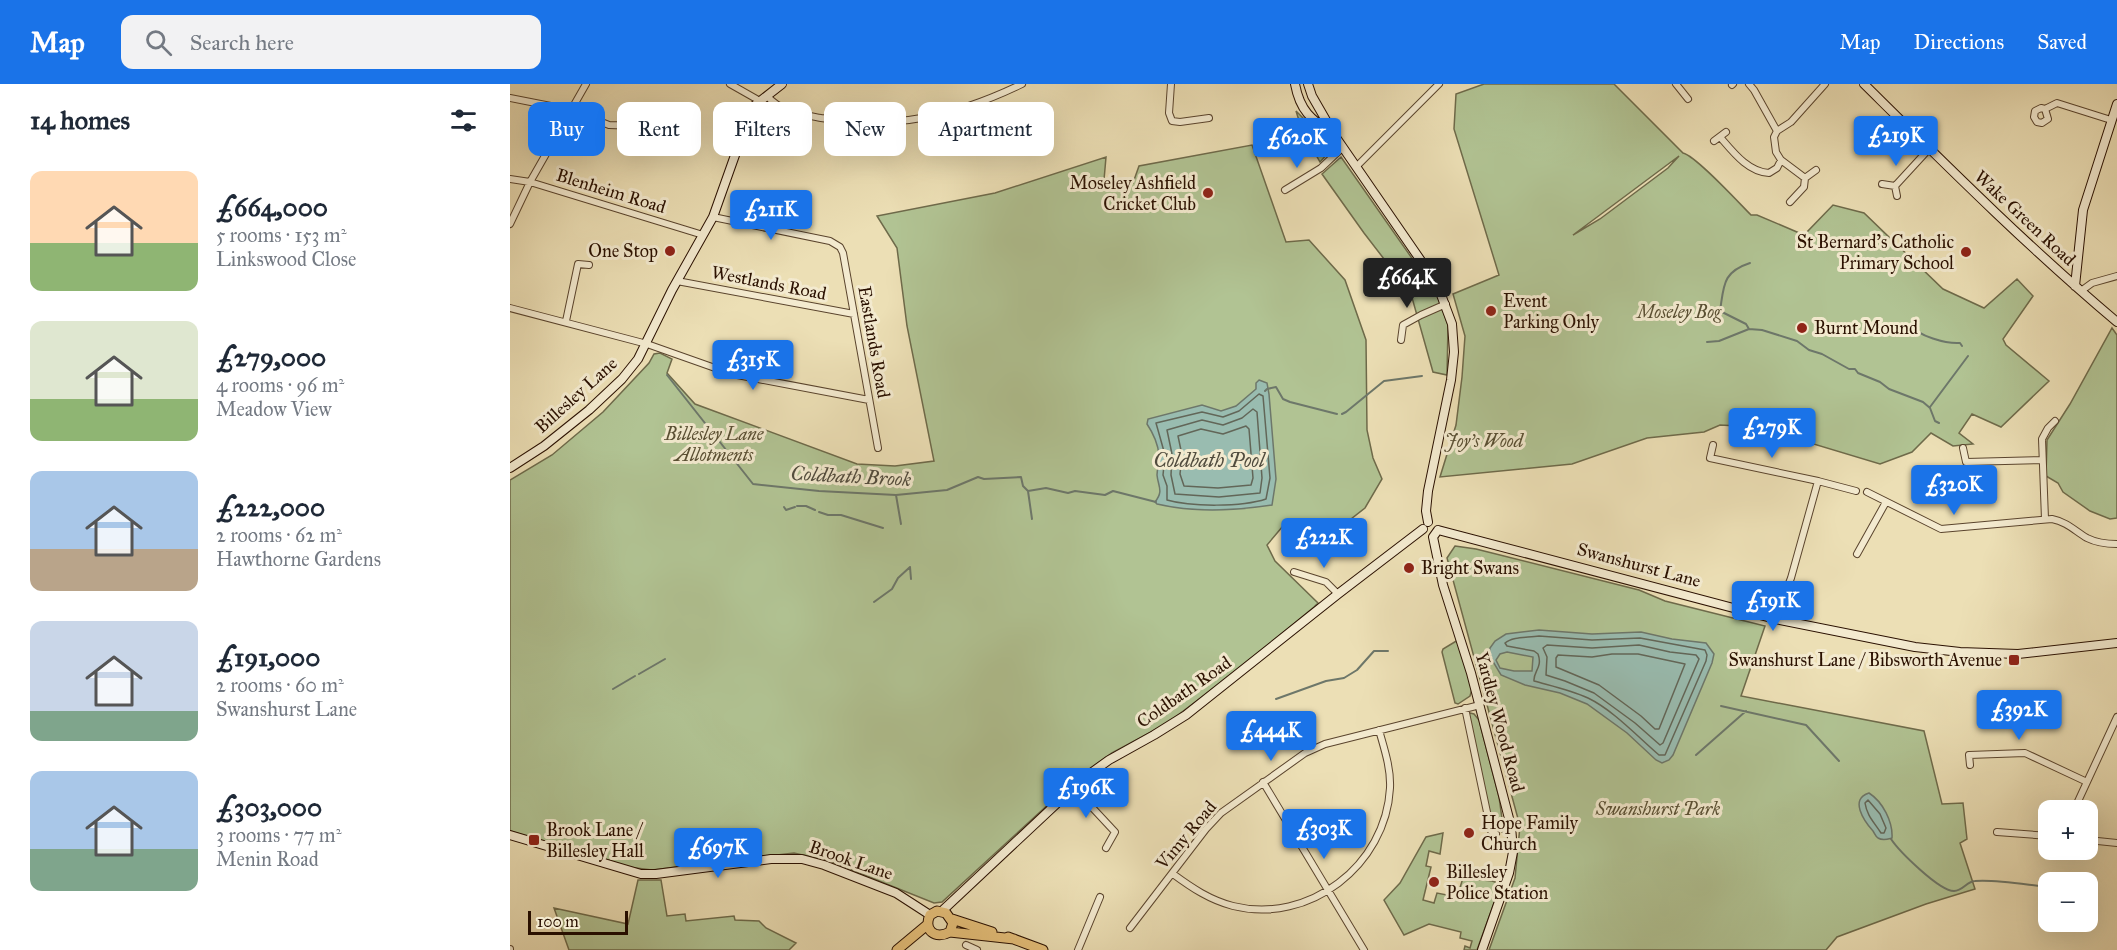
<!DOCTYPE html>
<meta charset="utf-8">
<style>
:root{--surface:#fff;--page:#f2f2f3;--text:#1f2937;--muted:#747a83;--accent:#1a73e8}
body{margin:0;font-family:"IM FELL Great Primer",serif;background:var(--page);color:var(--text);height:100vh;display:flex;flex-direction:column;font-size:22px;white-space:nowrap}
*{box-sizing:border-box;margin:0}
p{font-size:20px;color:var(--muted)}
.icon{flex:none;width:33px;height:33px;fill:none;stroke:currentColor;stroke-width:2;stroke-linecap:round;stroke-linejoin:round}
.map{position:relative;flex:1;overflow:hidden}
.sheet{display:flex;flex-direction:column;background:var(--surface);width:510px}
.sheet>*{flex:none}
.banner{position:absolute;left:18px;top:18px;width:570px;height:54px;display:flex;gap:12px}
.buttons{position:absolute;left:1528px;top:716px;display:grid;gap:12px}
.buttons a{display:grid;place-items:center;width:60px;height:60px;border-radius:12px;background:var(--surface);box-shadow:0 6px 24px #0002;font-size:30px}
.scale{position:absolute;left:18px;bottom:15px;width:100px;box-sizing:border-box;padding-left:6px;border:3px solid #2a1000;border-top:0;font-size:16px;line-height:21px;white-space:nowrap;color:#2a1000;-webkit-text-stroke:4px #f3eacf;paint-order:stroke}
.price{position:absolute;translate:-50% -51px;padding:0 14px;border-radius:6px;background:var(--accent);color:#fff;font-size:20px;line-height:39px;filter:drop-shadow(0 2px 3px #0008)}
.price::after{content:'';position:absolute;left:50%;top:36px;width:18px;height:14px;margin-left:-9px;background:inherit;clip-path:polygon(0 0,100% 0,50% 100%)}
.price.current{background:#222;color:#fff}
ul{padding:0;list-style:none}
li{display:flex;align-items:center;gap:18px;height:150px;padding:0 30px}
li span{display:grid;place-items:center;flex:none;width:168px;height:120px;border-radius:12px;color:#555}
li>.icon{margin-inline-start:auto}
span .icon{width:72px;height:72px;fill:#fffc;stroke-width:1}
li b{font-size:26px}
h2{display:flex;justify-content:space-between;align-items:center;height:72px;padding:0 30px;font-size:26px}
.pill{padding:0 21px;border-radius:12px;background:var(--surface);box-shadow:0 6px 24px #0002;font-size:21px;line-height:54px}
.pill.current{background:var(--accent);color:#fff}
header{display:flex;align-items:center;gap:36px;box-sizing:border-box;height:84px;padding:0 30px;background:var(--accent);color:#fff}
header strong{font-size:28px}
nav{display:flex;gap:33px;margin-inline-start:auto;font-size:21px}
.search{width:420px;height:54px;background:var(--page);display:flex;align-items:center;gap:15px;box-sizing:border-box;padding:0 21px;border-radius:12px;color:var(--muted);font-size:22px}
main{display:flex;flex:1;min-height:0}
.map>svg:first-child{display:block}
</style>
<header>
<strong>Map</strong>
<div class="search"><svg class="icon" aria-label="search" viewBox="0 0 24 24"><circle cx="10" cy="10" r="6"/><path d="M15 15l6 6"/></svg>Search here</div>
<nav><a>Map</a><a>Directions</a><a>Saved</a></nav>
</header>
<main>
<section class="sheet">
<h2>14 homes<svg class="icon" aria-label="filters" viewBox="0 0 24 24"><path d="M4 7h16M4 17h16"/><circle cx="9" cy="7" r="2"/><circle cx="15" cy="17" r="2"/></svg></h2>
<ul>
<li><span style="background:linear-gradient(#ffd9b3 60%,#8fb573 0)"><svg class="icon" aria-label="home" viewBox="0 0 24 24"><path d="M3 11l9-7 9 7M6 9v11h12V9"/></svg></span><div><b>£664,000</b><p>5 rooms · 153 m²</p><p>Linkswood Close</p></div></li>
<li><span style="background:linear-gradient(#dfe7d0 65%,#8fb573 0)"><svg class="icon" aria-label="home" viewBox="0 0 24 24"><path d="M3 11l9-7 9 7M6 9v11h12V9"/></svg></span><div><b>£279,000</b><p>4 rooms · 96 m²</p><p>Meadow View</p></div></li>
<li><span style="background:linear-gradient(#a9c7e8 65%,#b9a48a 0)"><svg class="icon" aria-label="home" viewBox="0 0 24 24"><path d="M3 11l9-7 9 7M6 9v11h12V9"/></svg></span><div><b>£222,000</b><p>2 rooms · 62 m²</p><p>Hawthorne Gardens</p></div></li>
<li><span style="background:linear-gradient(#c9d6e8 75%,#7fa58c 0)"><svg class="icon" aria-label="home" viewBox="0 0 24 24"><path d="M3 11l9-7 9 7M6 9v11h12V9"/></svg></span><div><b>£191,000</b><p>2 rooms · 60 m²</p><p>Swanshurst Lane</p></div></li>
<li><span style="background:linear-gradient(#a9c7e8 65%,#7fa58c 0)"><svg class="icon" aria-label="home" viewBox="0 0 24 24"><path d="M3 11l9-7 9 7M6 9v11h12V9"/></svg></span><div><b>£303,000</b><p>3 rooms · 77 m²</p><p>Menin Road</p></div></li>
</ul>
</section>
<div class="map">
<svg width="1607" height="866" viewBox="0 0 1607 866">
<rect width="100%" height="100%" fill="#ecdfb5"/>
<filter id="stains"><feTurbulence type="fractalNoise" baseFrequency=".00333" numOctaves="4"/><feColorMatrix values="0 0 0 0 .2 0 0 0 0 .09 0 0 0 0 .02 0 0 0 .5 -.17"/></filter>
<radialGradient id="worn" r=".72"><stop offset=".6" stop-color="#630" stop-opacity="0"/><stop offset="1" stop-color="#630" stop-opacity=".3"/></radialGradient>
<path fill="#b1c393" stroke="#6e6a4a" stroke-width="1.5" fill-rule="evenodd" d="M 974,0 L 1104,0 L 1173,69 C 1186,72 1228,118 1241,131 L 1247,131 L 1294,151 L 1323,121 L 1354,129 L 1433,205 L 1474,224 L 1507,195 L 1523,212 L 1493,255 L 1496,261 L 1539,297 L 1491,343 L 1462,330 L 1449,349 L 1463,360 L 1443,362 L 1421,349 L 1402,368 L 1370,380 L 1247,343 L 1210,341 L 1194,348 L 1137,354 L 1062,380 L 930,393 L 946,341 L 952,293 L 955,252 L 943,210 L 989,191 L 944,45 L 946,10 ZM 1169,72 L 1158,84 L 1090,135 L 1063,151 Z
M 786,27 L 821,62 L 821,66 L 810,78 L 792,46 Z
M 742,61 L 776,158 L 799,156 L 835,196 L 856,256 L 857,346 L 863,374 L 872,395 L 855,424 L 832,442 L 792,439 L 773,442 L 757,461 L 765,477 L 808,519 L 804,523 L 733,582 L 656,640 L 602,669 L 566,695 L 432,818 L 424,819 L 319,777 L 284,769 L 142,786 L 118,783 L 0,747 L 0,396 L 42,371 L 93,328 L 139,279 L 144,270 L 150,269 L 162,275 L 157,289 L 185,320 L 347,380 L 385,382 L 424,377 L 397,242 L 387,164 L 367,132 L 485,109 L 596,73 L 594,96 L 623,99 L 629,82 Z
M 831,73 L 927,210 L 938,241 L 937,291 L 923,288 L 901,210 L 854,149 L 812,90 Z
M 1602,244 L 1607,251 L 1607,434 L 1600,435 L 1580,427 L 1553,408 L 1548,399 L 1536,392 L 1537,356 L 1560,320 Z
M 945,462 L 966,465 L 1129,506 L 1155,517 L 1255,542 L 1231,612 L 1414,647 L 1432,720 L 1453,719 L 1457,755 L 1450,759 L 1465,805 L 1416,820 L 1327,853 L 1316,866 L 979,866 L 1005,794 L 1010,742 L 937,474 Z
M 948,556 L 962,605 L 960,612 L 948,620 L 945,619 L 932,568 L 933,565 Z
M 960,629 L 964,630 L 969,636 L 989,713 L 994,749 L 986,745 L 981,737 L 958,633 Z
M 933,749 L 930,770 L 919,767 L 916,782 L 921,783 L 913,816 L 924,819 L 927,809 L 947,813 L 953,794 L 982,797 L 991,800 L 967,866 L 954,866 L 955,862 L 960,864 L 962,857 L 950,854 L 951,848 L 919,840 L 894,851 L 874,816 L 890,799 L 916,753 Z
M 128,796 L 151,796 L 157,832 L 175,830 L 176,837 L 224,832 L 225,836 L 249,837 L 256,844 L 286,859 L 279,866 L 59,866 L 44,824 L 118,840 Z"/>
<path fill="#99bcb0" stroke="#6d776a" stroke-width="1.5" fill-rule="evenodd" d="M 749,296 L 757,299 L 759,310 L 766,395 L 762,421 C 723,427 685,429 647,420 L 645,418 C 654,407 648,402 647,391 C 647,384 650,378 649,371 C 648,360 643,349 637,340 L 638,335 L 692,321 L 711,327 L 726,322 L 746,305 L 746,299 Z
M 1029,546 L 1082,550 L 1131,548 L 1162,555 L 1196,559 L 1204,570 L 1202,579 L 1163,671 L 1159,676 L 1152,679 L 1146,676 L 1117,649 L 1077,620 L 1050,609 L 1015,601 L 991,591 L 979,571 L 980,564 L 985,557 L 996,550 ZM 997,568 L 1023,573 L 1022,587 L 1004,587 L 990,584 L 986,576 L 990,570 Z
M 1359,709 C 1373,718 1383,738 1382,754 C 1378,755 1373,757 1368,754 C 1365,752 1365,750 1363,747 C 1354,737 1339,715 1359,709 Z"/>
<g fill="none" stroke-linecap="round" stroke-linejoin="round">
<path stroke="#626658" stroke-width="1.5" d="M 749,310 L 753,312 L 760,394 L 756,415 C 732,423 681,423 657,416 L 657,402 L 653,391 L 655,371 L 646,339 L 692,328 L 713,333 L 729,327 Z
M 743,325 L 747,328 L 752,394 L 750,409 L 709,413 L 665,410 L 661,391 L 662,370 L 657,346 L 692,336 L 713,341 L 732,334 Z
M 736,342 L 739,345 L 743,394 L 741,401 L 708,404 L 674,402 L 670,390 L 672,371 L 668,352 L 691,345 L 713,350 Z
M 1029,552 L 1082,556 L 1130,554 L 1195,566 L 1197,571 L 1196,577 L 1155,671 L 1149,671 C 1128,653 1103,626 1078,614 C 1061,606 1042,602 1024,597 C 1023,588 1033,583 1028,570 L 1024,567 L 997,562 L 995,559 C 1003,552 1018,554 1029,552 Z
M 1037,561 L 1082,564 L 1129,561 L 1160,568 L 1186,571 L 1189,575 L 1153,659 L 1150,661 L 1125,639 L 1084,609 L 1055,597 L 1036,591 L 1037,573 L 1033,564 Z
M 1102,570 L 1128,570 L 1175,580 L 1149,645 L 1145,645 L 1131,632 L 1089,601 L 1046,583 L 1046,574 L 1048,571 L 1082,573 Z
M 1358,716 L 1370,730 L 1376,744 L 1374,749 L 1371,749 C 1364,738 1357,732 1355,719 Z"/>
<path stroke="#6d776a" stroke-width="2" d="M 1401,241 C 1407,252 1437,260 1450,259 L 1452,262
M 1239,245 L 1236,240 L 1210,227 C 1214,202 1212,188 1240,179
M 1197,258 L 1209,257 L 1239,245 L 1252,246 L 1287,257 L 1299,266 L 1312,270 L 1339,285 L 1345,285 L 1348,289 L 1370,298 L 1379,305 L 1413,318 L 1420,324 L 1425,337 L 1429,339
M 157,291 L 243,400 L 309,407 L 386,411 L 437,406 L 468,393 L 474,395 L 511,393 L 513,402 L 518,407 L 536,404 L 558,409 L 565,407 L 595,411 L 603,407 L 646,418
M 755,307 L 757,305 L 766,303 L 773,315 L 780,318 L 827,330
M 1420,323 L 1458,272
M 832,330 L 836,328 L 874,297 L 912,292
M 518,407 L 522,435
M 386,411 L 391,440
M 287,422 L 296,422 L 305,426
M 274,423 L 276,426 L 285,423
M 309,428 L 318,431 L 331,431 L 373,444
M 400,483 L 401,495
M 364,518 L 382,505 L 388,494 L 400,483
M 129,590 L 155,575
M 103,605 L 125,592
M 766,615 L 816,597 L 834,594 L 847,586 L 864,567 L 878,567
M 1211,622 L 1296,641 L 1329,677
M 1186,671 L 1236,627
M 1381,755 C 1389,767 1429,807 1444,807 C 1453,807 1457,797 1465,797 C 1485,795 1518,801 1539,803"/>
<g stroke="#5a442d" stroke-width="8">
<path id="street" d="M 220,0 L 250,17
M 661,0 L 659,29 L 662,37 L 670,38 L 699,34
M 1166,0 L 1178,15
M 1239,0 L 1244,6 L 1267,47
M 1222,1 L 1223,0
M 257,12 C 271,28 290,30 311,34 C 385,46 446,32 512,0
M 0,14 L 61,26 L 99,41 L 127,42 L 144,51
M 1535,25 L 1538,35 L 1532,39 L 1527,38 L 1524,33 L 1525,27 L 1531,24 L 1535,25 L 1547,19 L 1601,36
M 1210,53 C 1223,68 1238,88 1259,89 L 1267,84 L 1271,76
M 1204,57 L 1216,48
M 136,64 L 152,38
M 846,83 L 929,0
M 1306,86 L 1295,94 L 1271,76 L 1266,68 L 1264,53 L 1267,47 L 1281,38 L 1315,0
M 0,95 L 20,98 L 193,151
M 1372,100 L 1385,102
M 775,106 L 811,84 L 832,64
M 1387,112 L 1385,102 L 1419,65
M 1280,118 L 1294,103 L 1295,94
M 203,133 L 320,157 L 330,163 L 333,169 L 368,364
M 0,140 L 20,98 L 76,0
M 167,197 L 344,230
M 1571,207 L 1582,199 L 1607,192
M 0,224 L 137,260 L 222,290 L 359,316
M 56,237 L 68,180 L 79,181
M 891,256 L 893,241 L 911,231 L 936,220
M 1203,361 L 1200,374 L 1308,397
M 1453,364 L 1456,378 L 1531,376
M 1357,408 L 1431,445 L 1542,435 C 1557,438 1565,447 1577,454 C 1587,459 1597,460 1607,460
M 1535,435 L 1532,355 L 1538,344 L 1545,337
M 1347,470 L 1376,418
M 784,488 L 816,498 L 828,510
M 1265,535 L 1281,494 L 1308,397 L 1346,407
M 955,624 L 981,747 L 986,750
M 1460,681 L 1459,671 L 1515,669 L 1577,698
M 753,698 L 854,866
M 564,704 L 605,748 L 596,764
M 1564,726 L 1607,633
M 1487,748 L 1539,752
M 1578,756 L 1607,759
M 663,790 C 682,804 700,816 723,822 C 799,841 876,781 880,704 C 881,684 874,664 869,646
M 620,844 L 696,745 L 711,729 L 795,669 L 815,660 L 970,621
M 456,861 L 467,866
M 0,865 L 0,866
M 568,866 L 590,813"/>
</g>
<g stroke="#2a1000" stroke-width="10">
<path id="secondary" d="M 785,0 C 790,27 801,35 822,50
M 798,0 L 802,12 L 825,52 L 927,200 L 942,240 L 944,268 L 941,296 L 918,407 L 916,427 L 918,438
M 1354,0 C 1436,81 1518,163 1607,238
M 1565,202 L 1573,126 L 1607,20
M 0,384 L 34,362 L 79,326 L 112,295 L 128,275 L 162,206 L 203,133 L 240,29 L 244,22 L 272,0
M 928,446 L 1265,535 L 1405,563 L 1450,568 L 1508,570 L 1607,559
M 928,446 L 923,453 L 933,501 L 961,589 L 1001,742 L 1003,768 L 999,789 L 972,866
M 0,751 L 131,790 L 146,790 L 261,775 L 292,775 L 314,781 L 386,809 L 420,831
M 432,827 L 574,694 L 599,676 L 644,651 L 676,631 L 828,510 L 913,445"/>
</g>
<g stroke="#2a1000" stroke-width="11">
<path id="primary" d="M 442,835 L 482,848
M 440,848 L 443,839 L 436,829 L 427,827 L 420,831 C 413,846 425,856 440,848 L 504,855
M 498,853 L 533,866
M 387,866 L 417,841"/>
</g>
<use href="#street" stroke="#f3eacf" stroke-width="6"/>
<use href="#secondary" stroke="#f3eacf" stroke-width="8"/>
<use href="#primary" stroke="#e6c07a" stroke-width="9"/>
</g>
<g fill="#8f2418" stroke="#f3eacf" stroke-width="2">
<circle cx="698" cy="109" r="6"/>
<circle cx="160" cy="167" r="6"/>
<circle cx="1456" cy="168" r="6"/>
<circle cx="981" cy="227" r="6"/>
<circle cx="1292" cy="244" r="6"/>
<circle cx="899" cy="484" r="6"/>
<rect x="1498" y="570" width="12" height="12" rx="3"/>
<circle cx="959" cy="749" r="6"/>
<rect x="18" y="750" width="12" height="12" rx="3"/>
<circle cx="924" cy="798" r="6"/>
</g>
<g text-anchor="middle" dominant-baseline="central" stroke-width="6" stroke-linejoin="round" paint-order="stroke">
<g font-size="18" fill="#2a1000" stroke="#f3eacf" text-anchor="start">
<text x="686" y="99" text-anchor="end">Moseley Ashfield<tspan x="686" dy="21">Cricket Club</tspan></text>
<text x="1444" y="158" text-anchor="end">St Bernard's Catholic<tspan x="1444" dy="21">Primary School</tspan></text>
<text x="148" y="167" text-anchor="end">One Stop</text>
<text x="993" y="217">Event<tspan x="993" dy="21">Parking Only</tspan></text>
<text x="1304" y="244">Burnt Mound</text>
<text x="911" y="484">Bright Swans</text>
<text x="1492" y="576" text-anchor="end">Swanshurst Lane / Bibsworth Avenue</text>
<text x="971" y="739">Hope Family<tspan x="971" dy="21">Church</tspan></text>
<text x="36" y="746">Brook Lane /<tspan x="36" dy="21">Billesley Hall</tspan></text>
<text x="936" y="788">Billesley<tspan x="936" dy="21">Police Station</tspan></text>
</g>
<g font-size="18" fill="#2a1000" stroke="#f3eacf">
<text transform="translate(101 107) rotate(17)">Blenheim Road</text>
<text transform="translate(1515 134) rotate(43)">Wake Green Road</text>
<text transform="translate(259 199) rotate(11)">Westlands Road</text>
<text transform="translate(364 258) rotate(80)">Eastlands Road</text>
<text transform="translate(66 311) rotate(-42)">Billesley Lane</text>
<text transform="translate(1129 481) rotate(15)">Swanshurst Lane</text>
<text transform="translate(674 608) rotate(-35)">Coldbath Road</text>
<text transform="translate(990 638) rotate(75)">Yardley Wood Road</text>
<text transform="translate(676 751) rotate(-50)">Vimy Road</text>
<text transform="translate(341 776) rotate(19)">Brook Lane</text>
</g>
<g font-size="18" font-style="italic" fill="#594f33" stroke="#f3eacf">
<text x="1169" y="228">Moseley Bog</text>
<text x="204" y="350">Billesley Lane<tspan x="204" dy="21">Allotments</tspan></text>
<text x="974" y="357">Joy's Wood</text>
<text x="1148" y="725">Swanshurst Park</text>
</g>
<g font-size="20" font-style="italic" fill="#514c3e" stroke="#f3eacf">
<text x="699" y="376">Coldbath Pool</text>
<text transform="translate(341 392) rotate(3)">Coldbath Brook</text>
</g>
</g>
<rect width="100%" height="100%" filter="url(#stains)"/>
<rect width="100%" height="100%" fill="url(#worn)"/>
</svg>
<div class="buttons">
<a>+</a>
<a>−</a>
</div>
<div class="scale">100 m</div>
<b class="price" style="left:1386px;top:83px">£219K</b>
<b class="price" style="left:787px;top:85px">£620K</b>
<b class="price" style="left:261px;top:157px">£211K</b>
<b class="price current" style="left:897px;top:225px">£664K</b>
<b class="price" style="left:243px;top:307px">£315K</b>
<b class="price" style="left:1262px;top:375px">£279K</b>
<b class="price" style="left:1444px;top:432px">£320K</b>
<b class="price" style="left:814px;top:485px">£222K</b>
<b class="price" style="left:1263px;top:548px">£191K</b>
<b class="price" style="left:1509px;top:657px">£392K</b>
<b class="price" style="left:761px;top:678px">£444K</b>
<b class="price" style="left:576px;top:735px">£196K</b>
<b class="price" style="left:814px;top:776px">£303K</b>
<b class="price" style="left:208px;top:795px">£697K</b>
<div class="banner">
<a class="pill current">Buy</a>
<a class="pill">Rent</a>
<a class="pill">Filters</a>
<a class="pill">New</a>
<a class="pill">Apartment</a>
</div>
</div>
</main>
